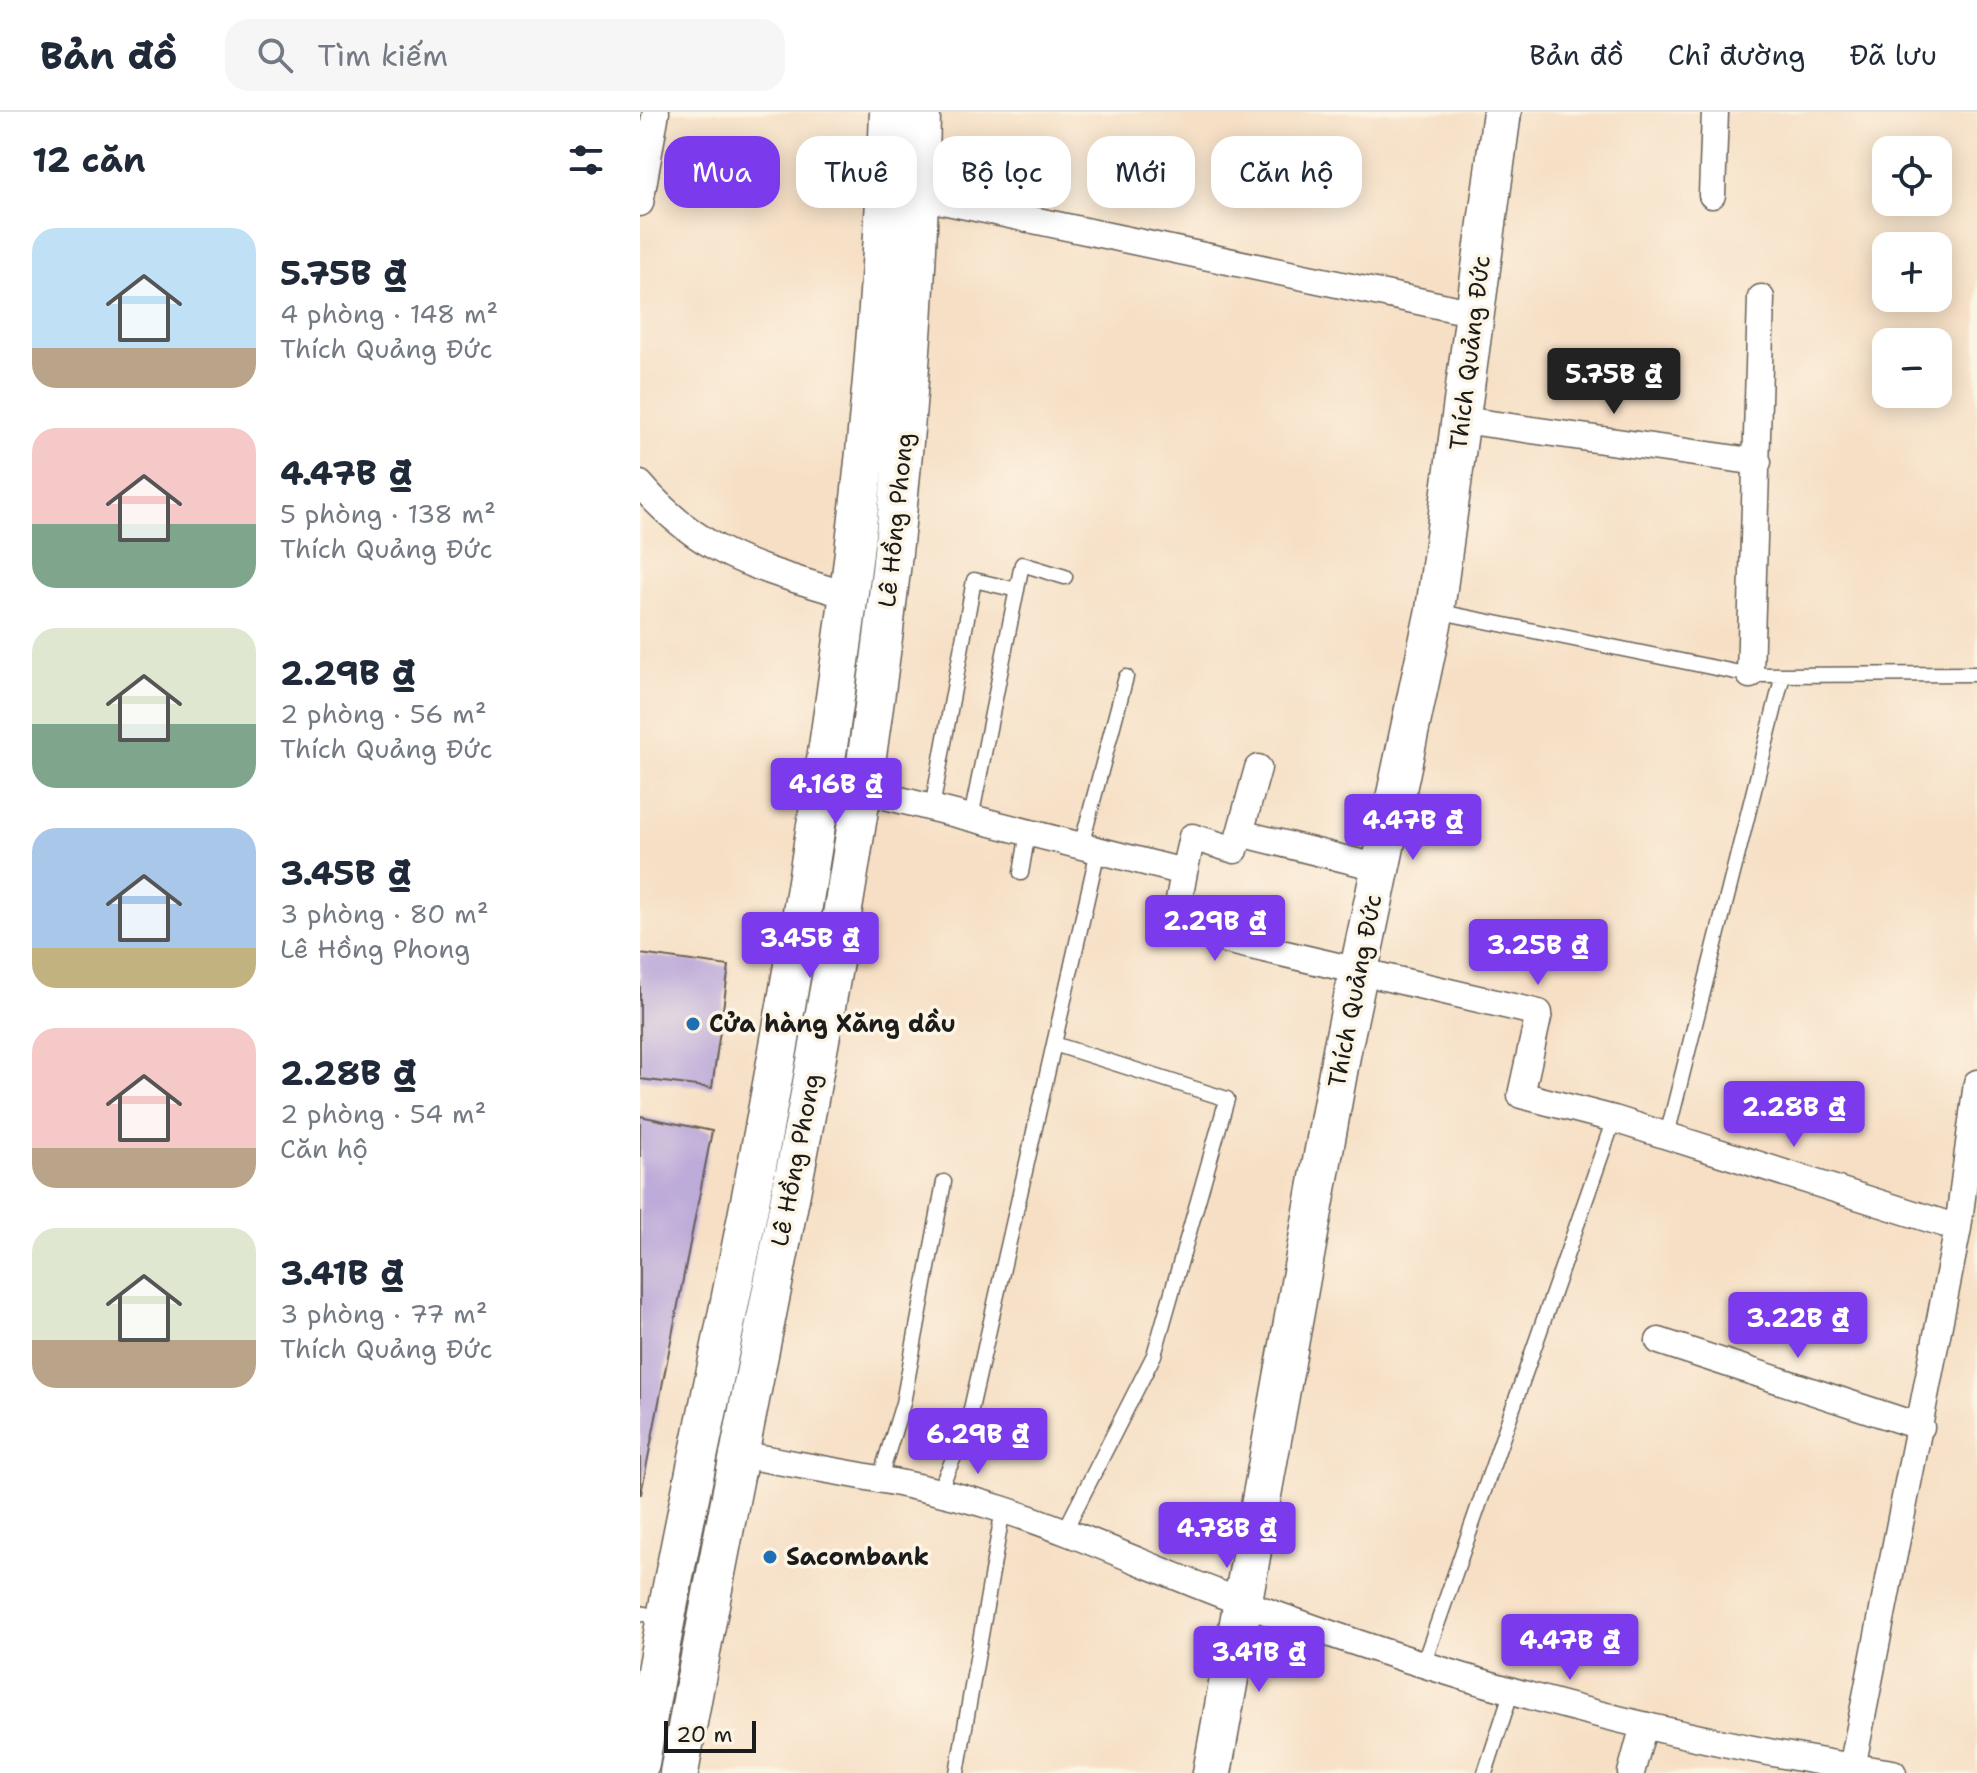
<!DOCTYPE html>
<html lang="vi">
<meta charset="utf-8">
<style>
:root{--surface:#fff;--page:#f6f6f7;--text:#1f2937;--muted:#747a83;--line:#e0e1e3;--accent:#7c3aed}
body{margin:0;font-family:"Shantell Sans",sans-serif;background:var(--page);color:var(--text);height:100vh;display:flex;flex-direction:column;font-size:30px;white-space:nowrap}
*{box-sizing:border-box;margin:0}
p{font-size:26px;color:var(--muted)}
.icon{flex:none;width:44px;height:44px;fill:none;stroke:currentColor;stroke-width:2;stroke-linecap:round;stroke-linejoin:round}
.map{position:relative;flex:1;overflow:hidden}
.panel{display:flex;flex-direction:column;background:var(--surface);width:640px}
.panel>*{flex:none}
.hud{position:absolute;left:24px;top:24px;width:760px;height:72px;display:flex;gap:16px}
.fabs{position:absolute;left:1232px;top:24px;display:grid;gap:16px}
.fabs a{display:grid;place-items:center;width:80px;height:80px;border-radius:16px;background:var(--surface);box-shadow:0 4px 20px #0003;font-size:40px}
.scale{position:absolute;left:24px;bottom:20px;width:92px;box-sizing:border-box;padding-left:8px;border:4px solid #1c1c1c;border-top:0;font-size:22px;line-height:28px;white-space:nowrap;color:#1c1c1c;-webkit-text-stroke:6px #fcf5e5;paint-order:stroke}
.price{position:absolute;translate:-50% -68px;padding:0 18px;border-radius:8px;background:var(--accent);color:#fff;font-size:26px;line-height:52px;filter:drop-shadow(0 2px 4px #0008)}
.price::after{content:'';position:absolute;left:50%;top:48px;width:24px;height:18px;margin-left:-12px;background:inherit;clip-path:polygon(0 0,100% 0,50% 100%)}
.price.on{background:#222;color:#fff}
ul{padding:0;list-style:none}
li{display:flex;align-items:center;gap:24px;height:200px;padding:0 32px}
li span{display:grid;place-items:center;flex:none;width:224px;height:160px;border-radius:24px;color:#555}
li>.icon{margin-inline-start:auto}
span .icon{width:96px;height:96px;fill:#fffc;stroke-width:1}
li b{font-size:34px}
h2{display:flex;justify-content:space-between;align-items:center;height:96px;padding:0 32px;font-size:34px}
.chip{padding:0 28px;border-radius:24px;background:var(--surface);box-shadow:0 4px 20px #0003;font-size:28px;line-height:72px}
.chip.on{background:var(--accent);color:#fff}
header{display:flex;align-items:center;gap:48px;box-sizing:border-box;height:112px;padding:0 40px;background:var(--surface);border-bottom:2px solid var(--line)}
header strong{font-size:38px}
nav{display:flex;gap:44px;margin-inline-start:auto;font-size:28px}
.search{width:560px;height:72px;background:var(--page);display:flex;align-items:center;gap:20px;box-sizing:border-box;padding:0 28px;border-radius:24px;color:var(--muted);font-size:30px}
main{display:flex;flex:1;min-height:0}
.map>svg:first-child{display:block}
</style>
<header>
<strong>Bản đồ</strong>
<div class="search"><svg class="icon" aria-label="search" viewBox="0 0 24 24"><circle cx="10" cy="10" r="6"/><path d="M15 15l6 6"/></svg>Tìm kiếm</div>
<nav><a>Bản đồ</a><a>Chỉ đường</a><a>Đã lưu</a></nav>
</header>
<main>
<section class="panel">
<h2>12 căn<svg class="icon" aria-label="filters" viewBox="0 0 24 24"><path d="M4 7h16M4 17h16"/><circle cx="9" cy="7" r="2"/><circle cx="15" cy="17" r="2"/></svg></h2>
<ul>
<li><span style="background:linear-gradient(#bfe0f5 75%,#b9a48a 0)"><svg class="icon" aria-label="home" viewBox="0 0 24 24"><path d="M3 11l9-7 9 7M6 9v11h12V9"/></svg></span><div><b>5.75B ₫</b><p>4 phòng · 148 m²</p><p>Thích Quảng Đức</p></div></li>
<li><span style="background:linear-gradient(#f6c9c9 60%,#7fa58c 0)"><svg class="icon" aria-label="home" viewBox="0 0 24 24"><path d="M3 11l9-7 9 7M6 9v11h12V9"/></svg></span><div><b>4.47B ₫</b><p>5 phòng · 138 m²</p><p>Thích Quảng Đức</p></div></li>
<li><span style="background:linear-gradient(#dfe7d0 60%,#7fa58c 0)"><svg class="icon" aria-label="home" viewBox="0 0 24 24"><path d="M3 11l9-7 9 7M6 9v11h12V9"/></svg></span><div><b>2.29B ₫</b><p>2 phòng · 56 m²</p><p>Thích Quảng Đức</p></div></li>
<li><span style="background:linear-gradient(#a9c7e8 75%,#c2b280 0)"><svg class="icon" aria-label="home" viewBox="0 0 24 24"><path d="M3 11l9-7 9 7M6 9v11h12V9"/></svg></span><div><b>3.45B ₫</b><p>3 phòng · 80 m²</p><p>Lê Hồng Phong</p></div></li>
<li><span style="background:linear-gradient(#f6c9c9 75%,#b9a48a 0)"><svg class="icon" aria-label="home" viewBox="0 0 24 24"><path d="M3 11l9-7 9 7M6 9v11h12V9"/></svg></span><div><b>2.28B ₫</b><p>2 phòng · 54 m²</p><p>Căn hộ</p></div></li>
<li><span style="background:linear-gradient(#dfe7d0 70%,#b9a48a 0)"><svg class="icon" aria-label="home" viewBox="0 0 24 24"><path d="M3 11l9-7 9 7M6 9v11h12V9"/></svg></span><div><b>3.41B ₫</b><p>3 phòng · 77 m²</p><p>Thích Quảng Đức</p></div></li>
</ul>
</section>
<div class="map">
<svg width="1337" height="1661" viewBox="0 0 1337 1661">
<rect width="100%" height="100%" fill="#fcf5e5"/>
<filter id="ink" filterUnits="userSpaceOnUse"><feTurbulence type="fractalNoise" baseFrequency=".0125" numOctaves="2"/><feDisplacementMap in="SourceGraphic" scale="16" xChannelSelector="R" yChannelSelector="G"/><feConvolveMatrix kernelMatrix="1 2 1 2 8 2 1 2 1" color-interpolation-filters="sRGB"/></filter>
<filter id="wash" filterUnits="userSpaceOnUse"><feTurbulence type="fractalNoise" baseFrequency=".006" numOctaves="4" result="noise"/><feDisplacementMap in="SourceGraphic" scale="32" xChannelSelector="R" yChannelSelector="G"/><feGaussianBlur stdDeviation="1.8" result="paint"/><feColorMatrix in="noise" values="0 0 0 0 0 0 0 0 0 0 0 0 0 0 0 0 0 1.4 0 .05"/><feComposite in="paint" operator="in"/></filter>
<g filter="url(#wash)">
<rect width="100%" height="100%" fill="#f6dfc5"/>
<g id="blocks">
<path fill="#bdabd9" d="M 0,842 L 89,854 L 72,976 L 0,967 Z
M 0,1004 L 72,1019 L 1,1382 L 0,1382 Z"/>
</g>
</g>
<g filter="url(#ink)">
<use href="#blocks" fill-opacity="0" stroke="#686057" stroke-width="2"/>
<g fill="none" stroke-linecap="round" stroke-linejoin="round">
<g stroke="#686057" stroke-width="17">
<path id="lane" d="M 796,499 L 1110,563 L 1337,562
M 292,696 L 334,468 L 377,478
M 331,706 L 382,452 L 425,465
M 441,734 L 486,565
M 381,761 L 388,720
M 414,932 L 587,987 L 514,1243 L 424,1420
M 1027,1023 L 1143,563
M 239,1369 L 263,1291 L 304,1070
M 298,1380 L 326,1319 L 458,738
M 0,1501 L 23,1506
M 783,1553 L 974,1007
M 317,1661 L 363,1397
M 845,1661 L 871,1581"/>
</g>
<g stroke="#686057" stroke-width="29">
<path id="street" d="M 1072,83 L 1075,0
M 279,84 L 835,201
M 0,91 L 16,0
M 822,308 L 1118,350
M 0,372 C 62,445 123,457 210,484
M 1110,563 L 1121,186
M 221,678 L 544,760 L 552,725 L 595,738 L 600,721 L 741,756
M 600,721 L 618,656
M 544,760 L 534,816 L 899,901 L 881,983 L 974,1007 L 1318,1116
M 1019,1229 L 1281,1315
M 100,1342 C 187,1359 277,1370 361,1397 C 443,1423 522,1461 604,1491 C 814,1569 1031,1629 1253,1661
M 991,1661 L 1004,1613
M 1211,1661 L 1318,1116 L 1337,971"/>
</g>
<g stroke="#686057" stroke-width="41">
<path id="secondary" d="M 0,1651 C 35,1438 85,1228 124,1016 C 186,681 237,341 249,0
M 39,1661 C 92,1356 162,1054 211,748 C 251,501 278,251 281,0
M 572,1661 L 702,938 L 795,498 L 862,0"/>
</g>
<use href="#lane" stroke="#fff" stroke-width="14"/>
<use href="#street" stroke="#fff" stroke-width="26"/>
<use href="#secondary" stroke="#fff" stroke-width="38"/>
</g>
</g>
<g fill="#1f6fb2" stroke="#fcf5e5" stroke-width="3">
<circle cx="53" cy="912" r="8"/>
<circle cx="130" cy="1445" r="8"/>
</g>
<g text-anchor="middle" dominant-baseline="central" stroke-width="7" stroke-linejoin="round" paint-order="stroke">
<g font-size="24" fill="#1c1c1c" stroke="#fcf5e5">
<text transform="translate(830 241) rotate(-83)">Thích Quảng Đức</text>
<text transform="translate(256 408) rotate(-84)">Lê Hồng Phong</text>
<text transform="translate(715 879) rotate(-79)">Thích Quảng Đức</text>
<text transform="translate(156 1048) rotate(-79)">Lê Hồng Phong</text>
</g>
<g font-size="24" font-weight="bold" fill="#1c1c1c" stroke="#fcf5e5" text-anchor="start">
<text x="69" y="912">Cửa hàng Xăng dầu</text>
<text x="146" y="1445">Sacombank</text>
</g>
</g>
</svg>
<div class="fabs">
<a><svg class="icon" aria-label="locate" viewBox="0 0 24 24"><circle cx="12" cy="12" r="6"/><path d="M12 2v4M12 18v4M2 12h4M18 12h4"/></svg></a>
<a>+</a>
<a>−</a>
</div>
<div class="scale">20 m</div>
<b class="price on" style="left:974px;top:304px">5.75B ₫</b>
<b class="price" style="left:196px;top:714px">4.16B ₫</b>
<b class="price" style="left:773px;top:750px">4.47B ₫</b>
<b class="price" style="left:575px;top:851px">2.29B ₫</b>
<b class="price" style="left:170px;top:868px">3.45B ₫</b>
<b class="price" style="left:898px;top:875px">3.25B ₫</b>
<b class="price" style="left:1154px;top:1037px">2.28B ₫</b>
<b class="price" style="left:1158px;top:1248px">3.22B ₫</b>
<b class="price" style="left:338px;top:1364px">6.29B ₫</b>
<b class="price" style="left:587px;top:1458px">4.78B ₫</b>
<b class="price" style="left:930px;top:1570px">4.47B ₫</b>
<b class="price" style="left:619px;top:1582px">3.41B ₫</b>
<div class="hud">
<a class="chip on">Mua</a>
<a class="chip">Thuê</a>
<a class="chip">Bộ lọc</a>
<a class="chip">Mới</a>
<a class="chip">Căn hộ</a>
</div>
</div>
</main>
